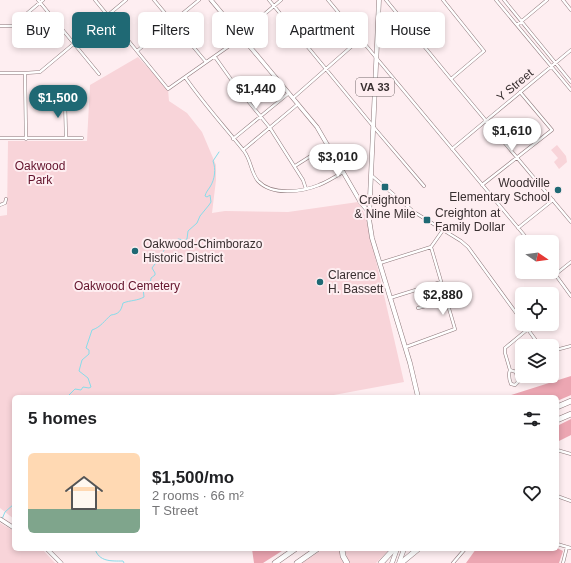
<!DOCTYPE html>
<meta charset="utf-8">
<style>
:root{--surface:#fff;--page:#f6f6f6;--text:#202124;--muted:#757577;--accent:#1f6974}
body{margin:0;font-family:Helvetica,sans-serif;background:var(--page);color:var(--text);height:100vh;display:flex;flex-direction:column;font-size:15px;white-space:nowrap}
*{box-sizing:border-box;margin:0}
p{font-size:13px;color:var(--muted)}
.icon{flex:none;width:22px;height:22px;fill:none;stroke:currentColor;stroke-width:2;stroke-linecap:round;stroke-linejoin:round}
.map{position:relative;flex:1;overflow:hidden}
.details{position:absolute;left:12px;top:395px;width:547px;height:156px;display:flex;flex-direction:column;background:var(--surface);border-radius:6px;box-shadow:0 2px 6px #0003}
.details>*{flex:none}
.guide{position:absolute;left:12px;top:12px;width:547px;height:36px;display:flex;gap:8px}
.needle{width:26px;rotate:103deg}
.fabs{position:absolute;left:515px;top:235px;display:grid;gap:8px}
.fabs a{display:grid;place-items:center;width:44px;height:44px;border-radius:6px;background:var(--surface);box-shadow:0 2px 6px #0003;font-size:20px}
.price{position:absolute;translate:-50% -34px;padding:0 9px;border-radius:14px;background:#fff;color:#222;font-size:13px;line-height:26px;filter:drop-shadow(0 1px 2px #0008)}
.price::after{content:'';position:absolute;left:50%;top:24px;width:12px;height:9px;margin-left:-6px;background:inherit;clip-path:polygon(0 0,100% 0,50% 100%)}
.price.active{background:var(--accent);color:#fff}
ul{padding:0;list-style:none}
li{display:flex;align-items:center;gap:12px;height:100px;padding:0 16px}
li span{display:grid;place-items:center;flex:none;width:112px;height:80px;border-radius:6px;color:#555}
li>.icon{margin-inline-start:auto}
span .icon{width:48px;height:48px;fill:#fffc;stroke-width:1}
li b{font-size:17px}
h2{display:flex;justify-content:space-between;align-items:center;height:48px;padding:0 16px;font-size:17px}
.chip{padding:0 14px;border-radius:6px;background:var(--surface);box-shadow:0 2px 6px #0003;font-size:14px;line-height:36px}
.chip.active{background:var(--accent);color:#fff}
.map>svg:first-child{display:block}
</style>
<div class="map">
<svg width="571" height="563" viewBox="0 0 571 563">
<rect width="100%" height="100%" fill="#feeef1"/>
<path fill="#f8d4d9" d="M 138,57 L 168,89 L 169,101 L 187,113 L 202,132 L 216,165 L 216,180 L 212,213 L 225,211 L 288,212 L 358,202 L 366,217 L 404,382 L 323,397 L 14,397 L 14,519 L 0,508 L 0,216 L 7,215 L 8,141 L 87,141 L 90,85 Z
M 557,145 L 566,156 L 567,162 L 559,169 L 554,162 L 558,158 L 551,150 Z
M 0,523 L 14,531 L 14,549 L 42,549 L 55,563 L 0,563 Z
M 323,549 L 340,549 L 340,554 L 344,563 L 302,563 Z
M 345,549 L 390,549 L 376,563 L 350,563 L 347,558 Z"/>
<path fill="#eca6b2" d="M 571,376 L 571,395 L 557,401 L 557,397 L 505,397 Z
M 571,419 L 571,435 L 557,442 L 557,426 Z
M 557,548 L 563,551 L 559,563 L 466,563 L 476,549 Z
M 252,549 L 285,549 L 263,563 L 254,563 Z"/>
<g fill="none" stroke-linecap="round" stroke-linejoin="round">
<path stroke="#88dcea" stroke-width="1" d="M 67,397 L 75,389 L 81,390 L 83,387 L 89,388 L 91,387 L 88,378 L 79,371 L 82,360 L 89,354 L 89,350 L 86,348 L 92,330 C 101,327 104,321 111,315 C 119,314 121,311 123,303 C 131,300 137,301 144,297 L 143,288 L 144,286 L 150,286 L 151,278 L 155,275 L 155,273 L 152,268 C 158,261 162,252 168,245 L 172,244 L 178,239 L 184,240 L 187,239 L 188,231 L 197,223 L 200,216 L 209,205 L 211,202 L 210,195 L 207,197 L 205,196 C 206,192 208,190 210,187 C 215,179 216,169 213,161 L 219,152
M 2,519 L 5,512 L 14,504
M 95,549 C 99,562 111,561 123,561 L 124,563"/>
<g stroke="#8e787b" stroke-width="3.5">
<path id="minor" d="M 38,0 L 99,74
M 95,0 L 168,89 L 242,37
M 154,0 L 206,62
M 269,0 L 377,131 L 424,186
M 328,0 L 530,242
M 386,0 L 451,79 L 571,222
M 443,0 L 484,51 L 451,79
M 496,0 L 571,90
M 504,0 L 571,82
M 563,0 L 571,10
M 517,25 L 547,0
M 0,26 L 12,26 L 43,0
M 240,35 L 281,0
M 137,51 L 199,0
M 215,57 L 235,85 L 270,128 L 303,180 L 306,189
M 0,73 L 25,73 L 40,72 L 126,0
M 25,73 L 26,139
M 185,77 C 203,103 224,126 244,151 C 251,160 251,173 258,181 C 272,196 302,192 319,185 C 327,182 335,177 343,172
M 293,98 L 360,39
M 65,99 L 66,138
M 0,138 L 82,138
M 233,139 L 289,93
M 452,149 L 571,50
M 243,150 L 298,104
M 295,166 L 328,145
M 371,175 L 414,212 L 461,241 L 468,247 L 522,321
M 482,185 L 552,130 L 520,92
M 0,205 L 5,203 L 6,199
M 518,228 L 553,200
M 380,263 L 431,247 L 443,230
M 552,270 L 571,296
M 556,274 L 571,262
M 390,298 L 441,282
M 418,308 L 446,301
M 524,324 L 540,346
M 406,347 L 455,329 L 431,247
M 552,351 L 571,346
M 510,370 L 516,372 L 518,382 L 515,385 L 511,384 C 509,379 508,375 510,370 L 505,353 L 505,348 L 528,329
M 552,370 L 555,376
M 557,450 L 571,454
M 557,496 L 571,501
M 557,544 L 571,548
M 453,563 L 465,549
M 563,563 L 567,547"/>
</g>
<g stroke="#8e787b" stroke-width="4.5">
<path id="tertiary" d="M 211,0 L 317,127 L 361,203 L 369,212
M 0,519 L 14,528
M 47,549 L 61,563"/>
</g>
<g stroke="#8e787b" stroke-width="5">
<path id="primary" d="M 379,0 L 369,219 L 372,238 L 410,363 L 418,397
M 392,563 L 397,549
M 399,563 L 404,549"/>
</g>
<g stroke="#8e787b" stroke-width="6">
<path id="motorway" d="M 557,407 L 571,401
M 557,420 L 571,414
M 342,549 L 343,556 L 347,563
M 275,563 L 295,549
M 297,563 L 317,549
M 381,563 L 394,549
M 401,563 L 418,549"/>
</g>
<use href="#minor" stroke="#fff" stroke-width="2.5"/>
<use href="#tertiary" stroke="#fff" stroke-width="3.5"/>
<use href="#primary" stroke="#fff" stroke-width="4"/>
<use href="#motorway" stroke="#fff" stroke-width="5"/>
</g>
<g fill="#1f6974" stroke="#feeef1" stroke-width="1.5">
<rect x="381" y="183" width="8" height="8" rx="2"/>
<circle cx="558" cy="190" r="4"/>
<rect x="423" y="216" width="8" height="8" rx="2"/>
<circle cx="135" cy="251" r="4"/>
<circle cx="320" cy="282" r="4"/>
</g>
<g text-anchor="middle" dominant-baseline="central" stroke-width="4" stroke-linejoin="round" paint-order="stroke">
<rect fill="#feeef1" stroke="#73686a" stroke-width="1" x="356" y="78" width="38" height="18" rx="3"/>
<g font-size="11" font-weight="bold" fill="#382f30">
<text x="375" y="87">VA 33</text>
</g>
<g font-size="12" fill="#382f30" stroke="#feeef1">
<text transform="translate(515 85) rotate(-40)">Y Street</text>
</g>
<g font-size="12" fill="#63132c" stroke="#feeef1">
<text x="40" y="166">Oakwood<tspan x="40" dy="14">Park</tspan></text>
<text x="127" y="286">Oakwood Cemetery</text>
</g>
<g font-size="12" fill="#382f30" stroke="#feeef1" text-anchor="start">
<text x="550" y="183" text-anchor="end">Woodville<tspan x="550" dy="14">Elementary School</tspan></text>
<text x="385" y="200" text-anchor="middle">Creighton<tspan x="385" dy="14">&amp; Nine Mile</tspan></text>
<text x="435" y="213">Creighton at<tspan x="435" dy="14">Family Dollar</tspan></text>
<text x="143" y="244">Oakwood-Chimborazo<tspan x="143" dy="14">Historic District</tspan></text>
<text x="328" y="275">Clarence<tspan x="328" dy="14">H. Bassett</tspan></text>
</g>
</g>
</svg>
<div class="fabs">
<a><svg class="needle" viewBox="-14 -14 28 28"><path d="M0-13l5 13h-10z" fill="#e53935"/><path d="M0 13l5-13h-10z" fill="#757577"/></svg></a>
<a><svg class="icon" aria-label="locate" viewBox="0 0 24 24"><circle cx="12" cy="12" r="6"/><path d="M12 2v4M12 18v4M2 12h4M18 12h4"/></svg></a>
<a><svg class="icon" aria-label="layers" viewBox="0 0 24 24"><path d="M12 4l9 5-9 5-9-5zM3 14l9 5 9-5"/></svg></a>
</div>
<b class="price" style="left:256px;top:110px">$1,440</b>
<b class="price active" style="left:58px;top:119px">$1,500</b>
<b class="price" style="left:512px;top:152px">$1,610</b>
<b class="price" style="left:338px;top:178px">$3,010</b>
<b class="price" style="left:443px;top:316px">$2,880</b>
<div class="guide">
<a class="chip">Buy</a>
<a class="chip active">Rent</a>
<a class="chip">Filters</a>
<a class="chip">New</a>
<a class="chip">Apartment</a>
<a class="chip">House</a>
</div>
<section class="details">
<h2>5 homes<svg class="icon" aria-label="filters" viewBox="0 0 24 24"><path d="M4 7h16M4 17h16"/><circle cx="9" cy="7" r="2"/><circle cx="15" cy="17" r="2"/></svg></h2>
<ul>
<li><span style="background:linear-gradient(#ffd9b3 70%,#7fa58c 0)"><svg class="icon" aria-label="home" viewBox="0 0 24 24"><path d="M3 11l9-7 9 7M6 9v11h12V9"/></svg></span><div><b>$1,500/mo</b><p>2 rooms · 66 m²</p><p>T Street</p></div><svg class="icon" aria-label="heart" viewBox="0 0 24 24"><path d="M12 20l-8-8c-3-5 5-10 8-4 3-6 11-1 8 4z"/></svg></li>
</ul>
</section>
</div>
